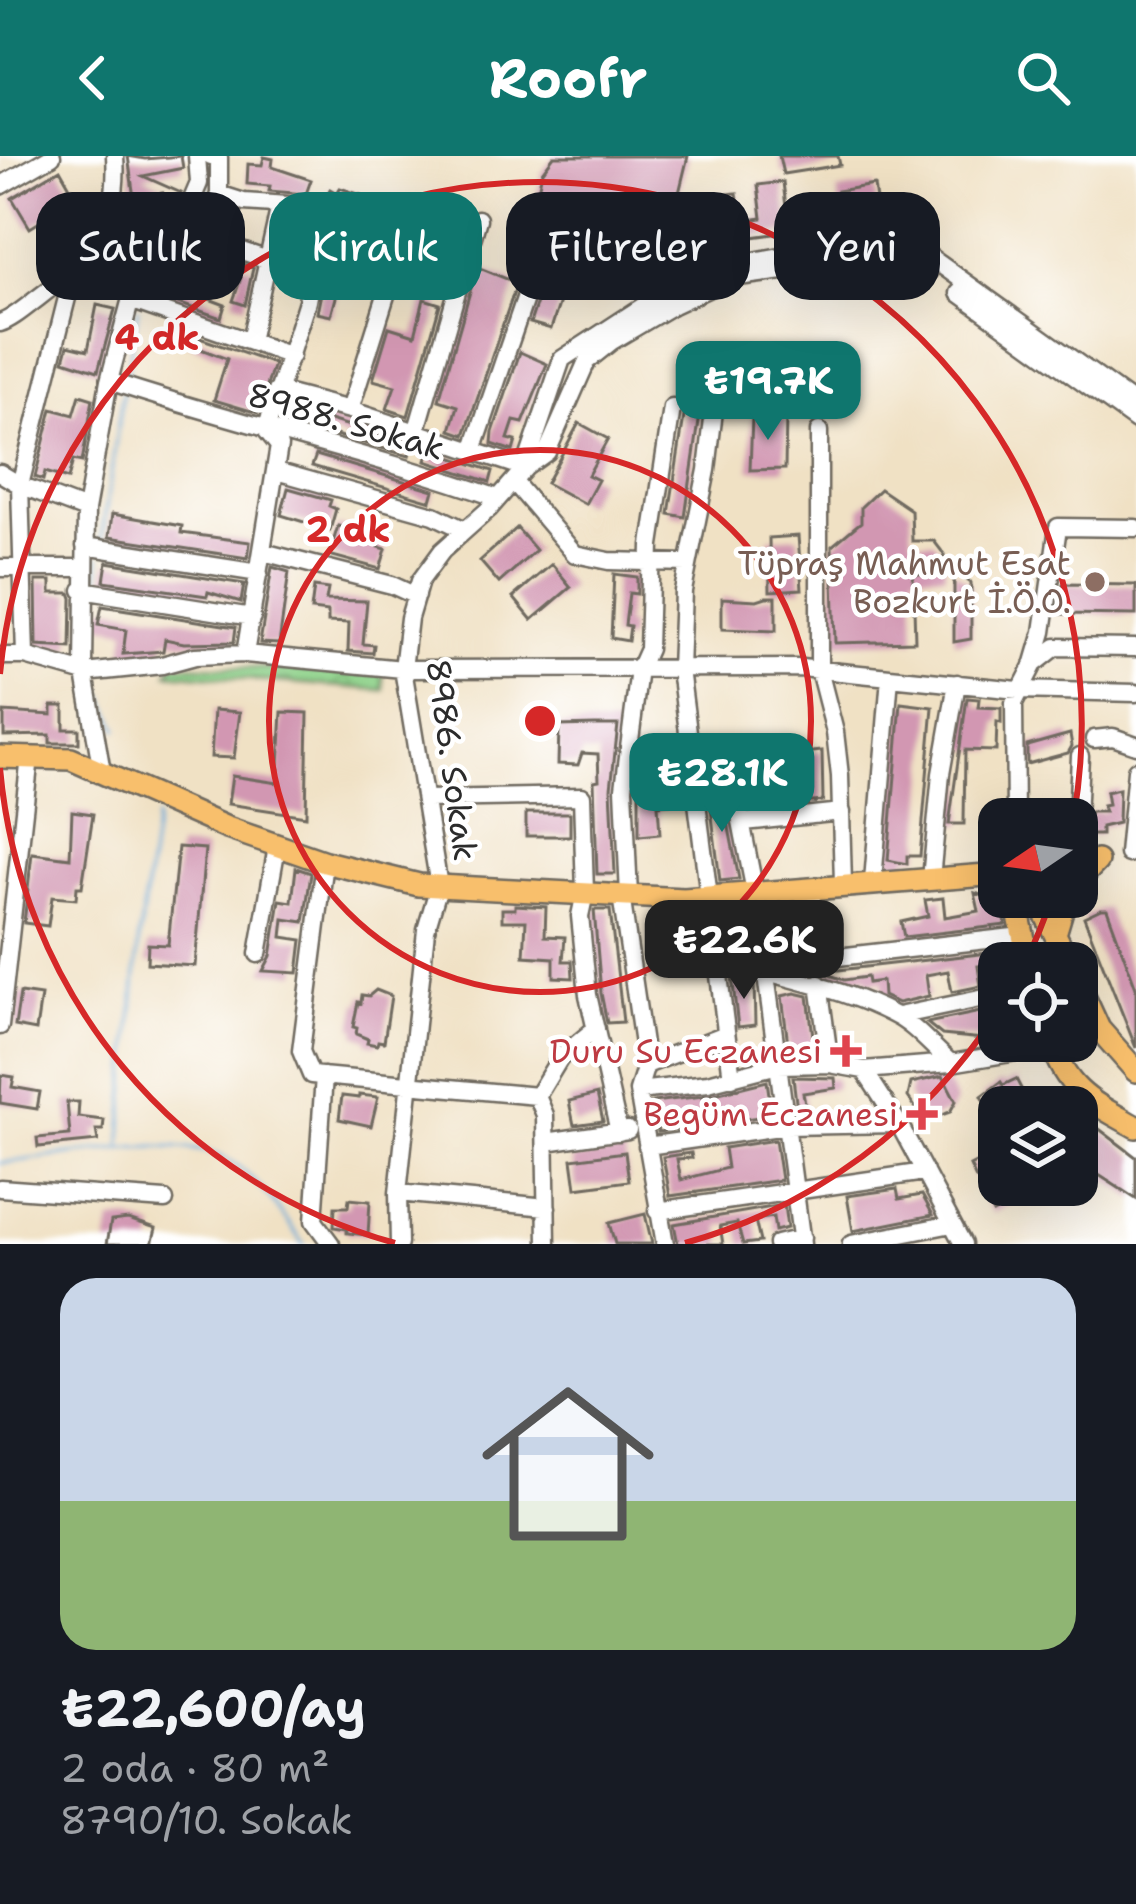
<!DOCTYPE html>
<html lang="tr">
<meta charset="utf-8">
<style>
:root{--surface:#171b24;--page:#242831;--text:#f1f3f6;--muted:#9ea1a6;--line:#363941;--accent:#0f766e}
body{margin:0;font-family:"Shantell Sans",sans-serif;background:var(--page);color:var(--text);height:100vh;display:flex;flex-direction:column;font-size:45px;white-space:nowrap}
*{box-sizing:border-box;margin:0}
p{font-size:39px;color:var(--muted)}
.icon{flex:none;width:66px;height:66px;fill:none;stroke:currentColor;stroke-width:2;stroke-linecap:round;stroke-linejoin:round}
.map{position:relative;height:1088px;overflow:hidden}
.drawer{display:flex;flex-direction:column;background:var(--surface);flex:1}
.drawer>*{flex:none}
.banner{position:absolute;left:36px;top:36px;width:1065px;height:108px;display:flex;gap:24px}
.needle{width:78px;rotate:257deg}
.tools{position:absolute;left:978px;top:642px;display:grid;gap:24px}
.tools a{display:grid;place-items:center;width:120px;height:120px;border-radius:24px;background:var(--surface);box-shadow:0 12px 48px #0002;font-size:60px}
.price{position:absolute;translate:-50% -102px;padding:0 27px;border-radius:24px;background:var(--accent);color:#fff;font-size:39px;line-height:78px;filter:drop-shadow(0 3px 6px #0008)}
.price::after{content:'';position:absolute;left:50%;top:72px;width:36px;height:27px;margin-left:-18px;background:inherit;clip-path:polygon(0 0,100% 0,50% 100%)}
.price.active{background:#222;color:#fff}
ul{padding:0;list-style:none}
li{display:grid;align-content:center;gap:24px;height:636px;padding:0 60px}
li+li{border-top:3px solid var(--line)}
li span{display:grid;place-items:center;height:372px;border-radius:36px;color:#555}
li>.icon{margin-inline-start:auto}
span .icon{width:216px;height:216px;fill:#fffc;stroke-width:1}
li b{font-size:51px}
.pill{padding:0 42px;border-radius:36px;background:var(--surface);box-shadow:0 12px 48px #0002;font-size:42px;line-height:108px}
.pill.active{background:var(--accent);color:#fff}
header{display:flex;justify-content:space-between;align-items:center;height:156px;padding:0 60px;background:var(--accent);color:#fff;font-size:54px;font-weight:700}
.map>svg:first-child{display:block}
</style>
<header><svg class="icon" aria-label="back" viewBox="0 0 24 24"><path d="M15 5l-7 7 7 7"/></svg>Roofr<svg class="icon" aria-label="search" viewBox="0 0 24 24"><circle cx="10" cy="10" r="6"/><path d="M15 15l6 6"/></svg></header>
<div class="map">
<svg width="1136" height="1088" viewBox="0 0 1136 1088">
<defs>
<pattern id="park-crowns" width="20" height="18" patternUnits="userSpaceOnUse" patternTransform="scale(3)"><rect width="20" height="18" fill="#8fd28a"/><path d="M2 6a3 3 0 1 1 6 0M12 15a3 3 0 1 1 6 0" fill="none" stroke="#7cb477"/></pattern>
</defs>
<rect width="100%" height="100%" fill="#fff"/>
<filter id="ink" filterUnits="userSpaceOnUse"><feTurbulence type="fractalNoise" baseFrequency=".00833" numOctaves="2"/><feDisplacementMap in="SourceGraphic" scale="24" xChannelSelector="R" yChannelSelector="G"/><feConvolveMatrix kernelMatrix="1 2 1 2 8 2 1 2 1" color-interpolation-filters="sRGB"/></filter>
<filter id="wash" filterUnits="userSpaceOnUse"><feTurbulence type="fractalNoise" baseFrequency=".004" numOctaves="4" result="noise"/><feDisplacementMap in="SourceGraphic" scale="48" xChannelSelector="R" yChannelSelector="G"/><feGaussianBlur stdDeviation="2.7" result="paint"/><feColorMatrix in="noise" values="0 0 0 0 0 0 0 0 0 0 0 0 0 0 0 0 0 1.4 0 .05"/><feComposite in="paint" operator="in"/></filter>
<g filter="url(#wash)">
<rect width="100%" height="100%" fill="#f0e1c4"/>
<path fill="url(#park-crowns)" stroke="#5d7e5a" stroke-width="3" d="M 174,509 L 383,517 L 384,534 L 168,517 Z"/>
<g fill="none" stroke-linecap="round" stroke-linejoin="round">
<path stroke="#64a8d9" stroke-width="3" d="M 141,137 C 145,119 160,112 172,99 C 195,75 209,41 210,8
M 125,226 L 138,153
M 101,386 L 123,235
M 99,428 L 99,401
M 95,511 L 96,443
M 95,521 L 118,573
M 121,994 L 139,781 L 156,662
M 0,1007 C 58,1002 180,975 230,1005 C 260,1024 283,1060 304,1088"/>
</g>
<g id="blocks">
<path fill="#d297b2" d="M 128,0 L 145,3 L 181,0 L 183,12 L 143,20 L 181,37 L 175,51 L 159,45 L 162,37 L 134,42 Z
M 554,0 L 688,0 L 662,107 L 528,79 L 542,16 Z
M 779,0 L 838,0 L 840,9 L 783,18 Z
M 264,1 L 273,3 L 272,11 L 311,24 L 306,38 L 269,35 L 270,30 L 247,28 L 248,8 L 262,9 Z
M 60,13 L 77,43 L 30,72 L 12,42 Z
M 783,26 L 789,76 L 722,85 L 717,39 L 737,37 L 741,65 L 762,62 L 758,29 Z
M 874,29 L 879,67 L 844,72 L 837,35 Z
M 340,32 L 370,42 L 363,61 L 322,48 L 330,33 L 337,37 Z
M 290,62 L 308,69 L 301,107 L 283,102 Z
M 194,90 L 253,112 L 245,149 L 233,145 L 241,122 L 200,108 L 191,136 L 225,149 L 221,162 L 149,137 L 158,126 L 168,129 Z
M 443,95 L 454,99 L 445,130 L 405,122 L 410,106 L 437,114 Z
M 328,103 L 345,108 L 331,160 L 317,157 Z
M 477,111 L 517,127 L 465,279 L 451,274 L 458,250 L 439,244 Z
M 544,125 L 563,136 L 551,173 L 530,167 Z
M 424,143 L 440,148 L 408,260 L 387,253 L 395,230 L 373,224 L 389,171 L 415,179 Z
M 97,149 L 115,153 L 98,215 L 64,204 L 68,189 L 88,194 Z
M 191,179 L 274,208 L 258,257 L 214,244 L 227,203 L 188,188 Z
M 520,196 L 547,208 L 523,267 L 514,265 L 508,283 L 516,285 L 513,295 L 492,288 L 493,276 Z
M 681,235 L 703,238 L 685,361 L 669,358 L 685,254 L 679,241 Z
M 80,239 L 93,243 L 82,306 L 73,304 L 68,323 L 45,316 L 43,324 L 35,321 L 52,253 L 74,259 Z
M 287,251 L 412,289 L 409,300 L 283,264 Z
M 786,259 L 785,313 L 750,314 L 752,261 Z
M 579,267 L 608,283 L 588,319 L 598,324 L 585,348 L 546,327 Z
M 429,294 L 493,315 L 490,326 L 426,305 Z
M 316,299 L 434,334 L 431,345 L 312,310 Z
M 288,332 L 331,344 L 329,350 L 336,353 L 330,374 L 281,359 Z
M 880,333 L 911,354 L 912,385 L 934,385 L 944,398 L 945,418 L 913,418 L 915,485 L 835,487 L 832,390 L 861,366 L 861,351 Z
M 112,358 L 182,370 L 181,377 L 250,386 L 248,402 L 109,381 Z
M 338,370 L 381,383 L 379,391 L 386,393 L 380,413 L 329,399 Z
M 517,372 L 536,394 L 499,427 L 480,405 Z
M 798,380 L 802,433 L 770,435 L 769,382 Z
M 107,406 L 244,428 L 241,446 L 208,436 L 207,440 L 104,425 Z
M 552,408 L 571,431 L 532,464 L 513,441 Z
M 272,411 L 289,416 L 279,488 L 260,487 Z
M 954,415 L 971,427 L 971,483 L 954,486 Z
M 614,418 L 637,421 L 637,438 L 629,437 L 625,469 L 630,470 L 628,485 L 611,482 Z
M 36,425 L 51,425 L 51,437 L 70,437 L 72,442 L 71,492 L 37,490 Z
M 1063,428 L 1136,429 L 1136,459 L 1061,458 Z
M 314,431 L 328,433 L 326,444 L 367,445 L 363,488 L 374,489 L 373,497 L 348,495 L 349,467 L 328,466 L 328,456 L 311,454 Z
M 766,441 L 776,441 L 776,475 L 722,473 L 722,442 L 757,444 Z
M 102,450 L 236,471 L 234,486 L 184,487 L 165,483 L 163,495 L 123,498 L 126,474 L 98,469 Z
M 967,542 L 979,543 L 978,551 L 1001,552 L 1001,567 L 997,566 L 996,595 L 965,594 L 964,668 L 949,668 Z
M 901,547 L 933,551 L 920,700 L 907,700 L 907,708 L 888,704 Z
M 52,550 L 64,550 L 64,573 L 79,573 L 79,587 L 50,587 L 50,579 L 4,580 L 4,556 L 52,559 Z
M 214,554 L 240,556 L 234,602 L 211,601 Z
M 282,556 L 308,557 L 306,660 L 228,648 L 232,620 L 278,627 Z
M 595,569 L 618,569 L 611,632 L 615,718 L 597,718 L 594,625 L 599,624 L 598,598 L 582,597 L 578,609 L 558,608 L 559,570 Z
M 1070,578 L 1072,590 L 1068,597 L 1027,608 L 1027,590 Z
M 822,595 L 823,645 L 752,652 L 742,604 Z
M 676,605 L 681,638 L 678,639 L 679,647 L 658,649 L 660,678 L 639,680 L 639,615 L 661,613 L 660,606 Z
M 720,626 L 739,723 L 720,725 L 708,628 Z
M 1119,633 L 1118,667 L 1101,671 L 1101,679 L 1084,679 L 1090,656 L 1105,656 L 1103,650 L 1108,649 L 1106,636 Z
M 72,655 L 93,658 L 82,731 L 77,731 L 76,743 L 52,741 L 48,770 L 24,767 L 32,697 L 70,702 Z
M 526,657 L 570,657 L 570,680 L 526,680 Z
M 178,691 L 205,693 L 195,810 L 147,807 L 148,788 L 168,789 Z
M 296,712 L 311,717 L 304,766 L 284,763 L 282,781 L 302,784 L 298,817 L 263,815 L 271,800 L 280,744 L 292,746 Z
M 975,737 L 1001,746 L 1006,769 L 904,781 L 901,766 L 928,760 L 925,744 L 943,742 L 945,761 L 979,755 Z
M 515,749 L 546,751 L 545,780 L 565,781 L 563,805 L 572,805 L 573,822 L 554,821 L 554,802 L 524,800 L 526,765 L 502,765 L 502,753 L 515,753 Z
M 1101,753 L 1107,753 L 1136,832 L 1136,892 L 1084,761 Z
M 594,754 L 610,754 L 623,866 L 607,867 L 601,837 Z
M 758,769 L 771,769 L 771,788 L 788,785 L 790,807 L 759,800 Z
M 989,797 L 991,808 L 978,810 L 981,830 L 952,836 L 948,815 L 926,819 L 929,840 L 898,847 L 883,840 L 882,825 L 868,827 L 867,821 L 844,824 L 821,816 Z
M 732,820 L 738,821 L 739,828 L 754,825 L 755,869 L 738,871 Z
M 376,834 L 391,840 L 384,886 L 378,885 L 377,889 L 367,887 L 368,883 L 356,878 L 357,872 L 353,871 L 358,846 L 361,847 L 362,839 L 369,840 Z
M 20,837 L 41,840 L 36,874 L 15,870 Z
M 795,837 L 808,840 L 815,896 L 789,896 L 782,840 Z
M 980,856 L 984,883 L 942,879 L 927,867 Z
M 1,919 L 14,921 L 12,931 L 40,936 L 37,953 L 0,947 Z
M 943,920 L 956,945 L 950,956 L 925,965 L 908,941 L 911,927 Z
M 793,921 L 835,922 L 836,932 L 803,937 L 806,952 L 797,954 Z
M 1016,923 L 1028,946 L 1018,951 L 999,951 L 999,974 L 982,940 L 1001,926 L 1003,929 Z
M 767,925 L 772,959 L 658,976 L 653,946 L 711,939 Z
M 597,938 L 603,965 L 574,969 L 569,945 Z
M 359,939 L 378,941 L 371,970 L 339,963 L 342,940 L 359,942 Z
M 67,946 L 79,946 L 78,961 L 104,964 L 103,974 L 96,974 L 98,985 L 38,991 L 37,982 L 70,979 Z
M 1077,956 L 1136,1001 L 1136,1043 L 1077,1005 Z
M 775,984 L 781,1024 L 670,1040 L 663,1001 L 691,997 L 692,1002 L 677,1003 L 681,1024 L 727,1012 L 724,992 Z
M 999,995 L 999,1029 L 1018,1029 L 1024,1041 L 993,1057 L 986,1044 L 993,1040 L 985,1025 L 981,1021 L 976,1023 L 970,1010 Z
M 625,996 L 629,1025 L 576,1032 L 572,1003 Z
M 897,1033 L 899,1043 L 922,1039 L 933,1059 L 853,1075 L 847,1040 Z
M 349,1043 L 370,1045 L 368,1079 L 347,1077 L 347,1073 L 334,1071 L 335,1051 L 348,1051 Z
M 784,1049 L 787,1072 L 775,1075 L 773,1061 L 755,1064 L 760,1086 L 743,1088 L 737,1067 L 720,1070 L 723,1088 L 678,1088 L 674,1068 Z
M 645,1058 L 652,1088 L 615,1088 L 609,1067 Z
M 128,1063 L 156,1072 L 152,1088 L 107,1088 L 111,1065 Z"/>
</g>
</g>
<g filter="url(#ink)">
<use href="#blocks" fill-opacity="0" stroke="#706b61" stroke-width="3"/>
<g fill="none" stroke-linecap="round" stroke-linejoin="round">
<g stroke="#706b61" stroke-width="21">
<path id="minor" d="M 211,0 L 219,1 L 219,38 L 204,82 L 268,104
M 0,30 L 52,0
M 219,38 L 244,46 L 302,50 L 322,63 L 403,85 L 350,254
M 75,113 L 160,90
M 959,137 L 1136,265
M 133,145 L 291,200
M 0,167 C 11,164 26,151 38,142 C 91,102 120,70 115,0
M 250,185 L 280,49
M 718,221 L 707,314 L 683,435 L 680,513 L 732,922
M 109,225 C 238,268 370,297 498,342
M 277,235 L 350,254 L 525,312
M 819,275 L 819,514 L 835,576 L 840,620 L 843,728
M 416,277 L 478,63
M 473,295 L 535,113
M 526,311 L 547,296 L 587,205 L 612,185 L 673,149 L 731,122 L 894,100 L 911,102 L 929,115
M 276,315 L 434,359 L 465,374
M 0,317 L 20,329 L 86,354
M 514,326 L 575,398 L 609,405 L 687,407
M 85,390 L 259,417
M 263,396 L 392,429 L 416,440
M 0,412 L 84,412
M 82,434 L 252,461
M 245,498 L 279,290 L 266,274 L 307,145 L 322,63
M 0,500 L 25,500 L 85,517 L 162,509 L 195,500 L 245,498 L 403,513 L 801,512 L 1018,534 L 1136,537
M 25,500 L 20,329 L 74,114
M 1033,509 L 1056,491 L 1136,492
M 1094,583 L 1113,581 L 1136,589
M 726,589 L 755,736
M 102,616 L 84,512 L 86,354 L 109,225 L 138,116 L 182,67 L 199,27 L 197,0
M 426,643 L 582,640 L 585,737 L 580,760 L 588,839 L 619,976
M 1015,663 L 1014,547 L 1033,510 L 1043,476 L 1058,371 L 1136,372
M 1077,663 L 1080,600
M 744,666 L 842,656
M 1077,696 L 1077,708
M 1128,698 L 1136,614
M 325,706 L 301,895 L 311,919 L 537,940 L 560,902 L 596,872
M 931,723 L 941,618 L 957,527
M 873,725 L 890,521
M 810,731 L 820,803 L 1022,780
M 621,739 L 646,909
M 629,740 L 624,632 L 639,513 L 648,493 L 651,389 L 672,252
M 258,798 L 277,690
M 717,800 C 775,822 838,829 894,859 C 915,869 933,892 951,907
M 766,819 L 802,1088
M 819,828 L 830,908
M 898,860 L 999,839
M 0,870 L 30,601
M 864,914 L 899,968 L 963,1088
M 324,920 L 314,1065 L 331,1088
M 638,935 L 708,927 L 778,909 L 830,908 L 864,914 L 951,907 L 1052,890
M 537,940 L 545,959 L 547,1088
M 546,986 L 628,974
M 647,990 L 786,970 L 899,968
M 0,1032 L 165,1044
M 398,1037 L 547,1051
M 657,1055 L 925,1016
M 399,1088 L 398,1037 L 426,774 L 439,730 L 403,513 L 409,462 L 420,425 L 442,395 L 489,353 L 525,312 L 562,203 L 651,145 L 716,112 L 835,90 L 912,88 L 1136,249
M 665,1088 L 638,935 L 646,909 L 726,878
M 777,1088 L 802,1082
M 851,1088 L 952,1068"/>
</g>
<g stroke="#706b61" stroke-width="26">
<path id="major" d="M 0,601 L 71,603 L 227,672 L 325,706 L 419,729 L 684,743 L 999,718
M 1077,726 L 1097,705
M 1015,741 L 1029,807
M 1037,741 L 1069,807
M 1055,778 L 1066,741
M 1077,825 L 1099,873 L 1136,915
M 1050,885 C 1067,936 1092,946 1136,971"/>
</g>
<use href="#minor" stroke="#fff" stroke-width="16"/>
<use href="#major" stroke="#f8bf6c" stroke-width="21"/>
</g>
</g>
<g fill="none" stroke="#d62828" stroke-width="6">
<circle cx="540" cy="565" r="271"/>
<path d="M1052 741A542 542 0 0 1 1025 807M997 856A542 542 0 0 1 685 1087M395 1087A542 542 0 0 1 0 612M0 518A542 542 0 1 1 1074 659"/>
</g>
<circle fill="#8d6e63" stroke="#fff" stroke-width="4.5" cx="1095" cy="426" r="12"/>
<g fill="#e0444e" stroke="#fff" stroke-width="4.5">
<path d="M840 877h12v12h12v12h-12v12h-12v-12h-12v-12h12z"/>
<path d="M916 940h12v12h12v12h-12v12h-12v-12h-12v-12h12z"/>
</g>
<g text-anchor="middle" dominant-baseline="central" stroke-width="9" stroke-linejoin="round" paint-order="stroke">
<g font-size="33" fill="#2b2b2b" stroke="#fff">
<text transform="translate(346 265) rotate(16)">8988. Sokak</text>
<text transform="translate(452 604) rotate(82)">8986. Sokak</text>
</g>
<g font-size="33" fill="#785e54" stroke="#fff" text-anchor="end">
<text x="1071" y="407">Tüpraş Mahmut Esat<tspan x="1071" dy="38">Bozkurt İ.Ö.O.</tspan></text>
</g>
<g font-size="33" fill="#be3a42" stroke="#fff" text-anchor="end">
<text x="822" y="895">Duru Su Eczanesi</text>
<text x="898" y="958">Begüm Eczanesi</text>
</g>
</g>
<circle cx="540" cy="565" r="18" fill="#d62828" stroke="#fff" stroke-width="6"/>
<g font-size="36" text-anchor="middle" font-weight="bold" fill="#d62828" stroke="#fff" stroke-width="9" stroke-linejoin="round" paint-order="stroke">
<text x="157" y="194">4 dk</text>
<text x="348" y="386">2 dk</text>
</g>
</svg>
<div class="tools">
<a><svg class="needle" viewBox="-14 -14 28 28"><path d="M0-13l5 13h-10z" fill="#e53935"/><path d="M0 13l5-13h-10z" fill="#9ea1a6"/></svg></a>
<a><svg class="icon" aria-label="locate" viewBox="0 0 24 24"><circle cx="12" cy="12" r="6"/><path d="M12 2v4M12 18v4M2 12h4M18 12h4"/></svg></a>
<a><svg class="icon" aria-label="layers" viewBox="0 0 24 24"><path d="M12 4l9 5-9 5-9-5zM3 14l9 5 9-5"/></svg></a>
</div>
<b class="price" style="left:768px;top:287px">₺19.7K</b>
<b class="price" style="left:722px;top:679px">₺28.1K</b>
<b class="price active" style="left:744px;top:846px">₺22.6K</b>
<div class="banner">
<a class="pill">Satılık</a>
<a class="pill active">Kiralık</a>
<a class="pill">Filtreler</a>
<a class="pill">Yeni</a>
</div>
</div>
<section class="drawer">
<ul>
<li><span style="background:linear-gradient(#c9d6e8 60%,#8fb573 0)"><svg class="icon" aria-label="home" viewBox="0 0 24 24"><path d="M3 11l9-7 9 7M6 9v11h12V9"/></svg></span><div><b>₺22,600/ay</b><p>2 oda · 80 m²</p><p>8790/10. Sokak</p></div></li>
</ul>
</section>
